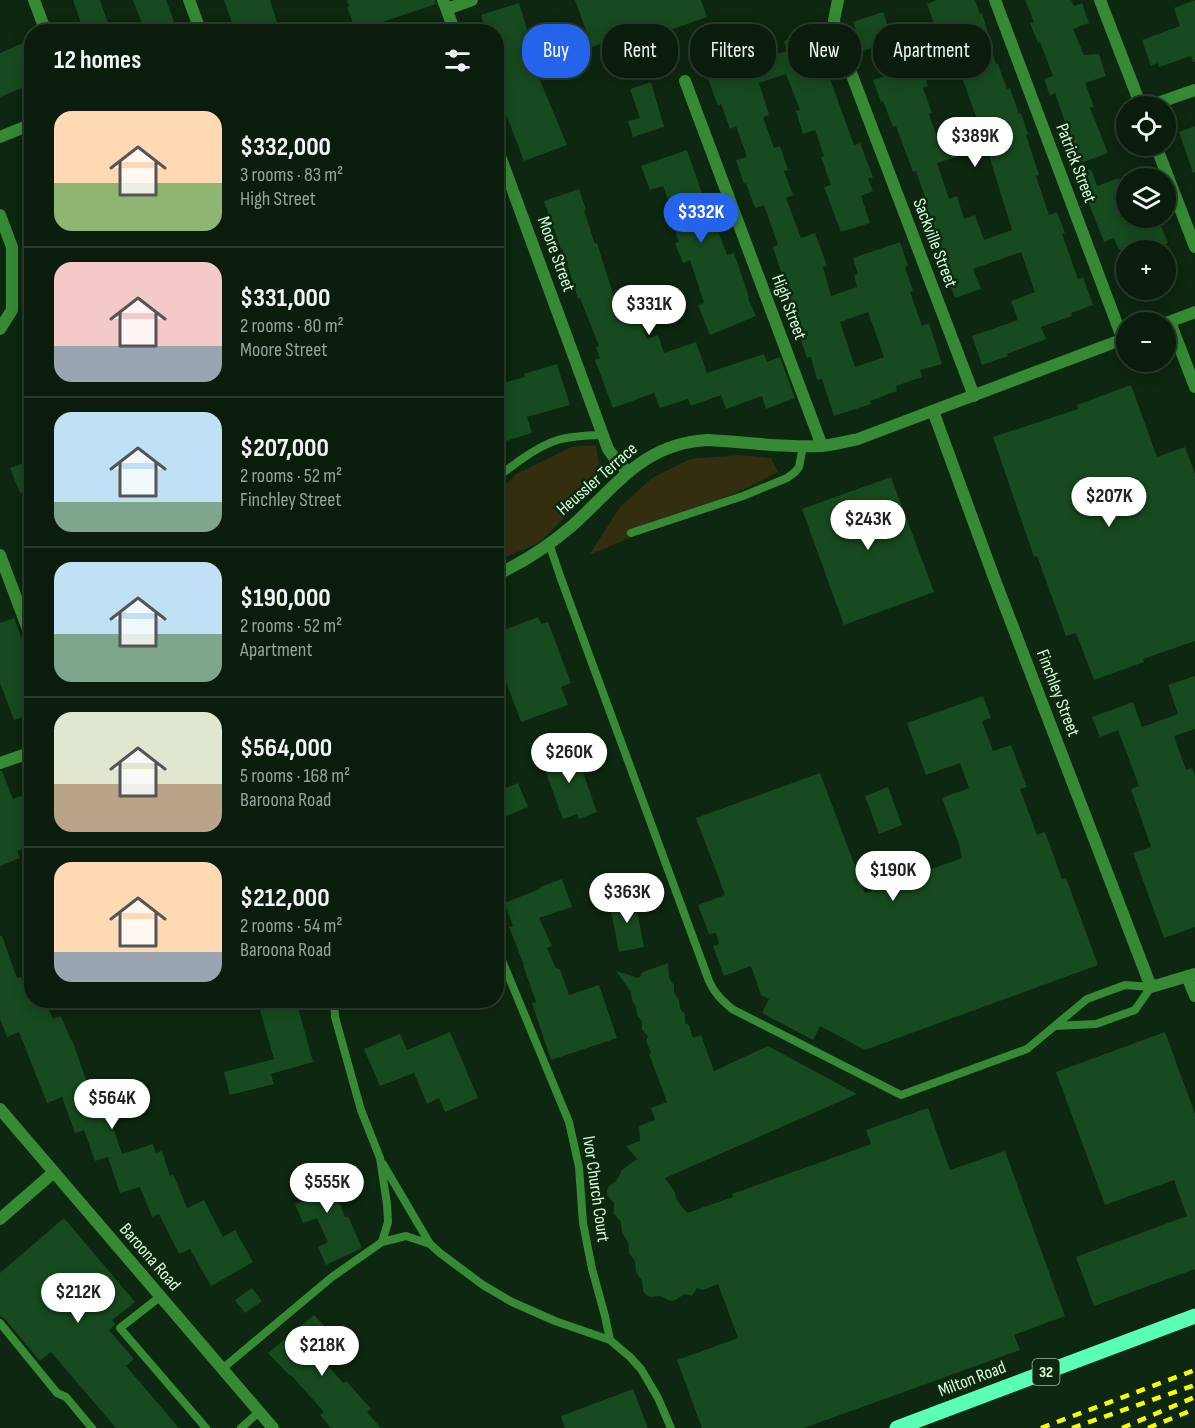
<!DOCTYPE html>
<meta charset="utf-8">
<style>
:root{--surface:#0a1d0c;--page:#132615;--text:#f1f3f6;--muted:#99a29d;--line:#2a3b2d;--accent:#2563eb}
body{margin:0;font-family:"Sofia Sans Condensed",sans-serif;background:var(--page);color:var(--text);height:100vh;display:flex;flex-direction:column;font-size:22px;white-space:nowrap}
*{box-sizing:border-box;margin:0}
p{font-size:20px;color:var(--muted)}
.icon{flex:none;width:33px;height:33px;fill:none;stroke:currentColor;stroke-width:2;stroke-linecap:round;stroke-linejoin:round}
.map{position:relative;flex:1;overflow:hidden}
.panel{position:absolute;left:24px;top:24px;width:480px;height:984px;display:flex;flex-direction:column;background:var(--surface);border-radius:24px;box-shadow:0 3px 15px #0003,0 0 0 2px var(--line)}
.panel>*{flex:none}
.guide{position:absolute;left:522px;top:24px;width:570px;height:54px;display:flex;gap:12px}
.controls{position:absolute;left:1116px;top:96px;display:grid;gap:12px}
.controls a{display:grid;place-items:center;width:60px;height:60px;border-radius:50%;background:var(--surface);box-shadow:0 3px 15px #0003,0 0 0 2px var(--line);font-size:30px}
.price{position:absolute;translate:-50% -51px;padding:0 14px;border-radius:21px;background:#fff;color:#222;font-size:20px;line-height:39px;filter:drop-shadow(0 2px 3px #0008)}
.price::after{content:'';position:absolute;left:50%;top:36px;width:18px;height:14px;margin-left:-9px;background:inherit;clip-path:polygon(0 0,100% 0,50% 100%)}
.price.selected{background:var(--accent);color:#fff}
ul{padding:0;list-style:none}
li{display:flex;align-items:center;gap:18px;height:150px;padding:0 30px}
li+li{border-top:2px solid var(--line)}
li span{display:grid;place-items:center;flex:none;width:168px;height:120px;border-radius:18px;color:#555}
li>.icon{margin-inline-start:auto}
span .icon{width:72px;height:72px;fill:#fffc;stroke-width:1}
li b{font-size:26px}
h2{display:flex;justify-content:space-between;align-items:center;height:72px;padding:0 30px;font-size:26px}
.chip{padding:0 21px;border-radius:24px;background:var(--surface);box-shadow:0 3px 15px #0003,0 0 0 2px var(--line);font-size:21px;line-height:54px}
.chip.selected{background:var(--accent);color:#fff}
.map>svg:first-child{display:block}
</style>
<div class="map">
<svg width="1195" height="1428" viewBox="0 0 1195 1428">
<rect width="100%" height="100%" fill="#0d2710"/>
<path fill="#322e0f" d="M 596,445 L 601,481 L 540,542 L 497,561 L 497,494 L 516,474 L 571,447 Z
M 740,455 L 771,458 L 778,472 L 743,490 L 589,555 L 620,507 L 652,478 L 690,459 Z"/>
<path fill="#174a1e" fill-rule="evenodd" d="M 73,0 L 100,0 L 111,32 L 84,32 Z
M 133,0 L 166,0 L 178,32 L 145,32 Z
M 224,0 L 270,0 L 280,32 L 235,32 Z
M 347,0 L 435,0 L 436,4 L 356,31 L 347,7 L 349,6 Z
M 575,0 L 701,0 L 707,17 L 662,33 L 669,56 L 634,68 L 623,36 L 592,47 Z
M 937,0 L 975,0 L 980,14 L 982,13 L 989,36 L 987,36 L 996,64 L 998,64 L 1007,89 L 1010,88 L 1019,114 L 1021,113 L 1028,134 L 1026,135 L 1039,175 L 1036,176 L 1049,215 L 1057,212 L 1065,233 L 1062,234 L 1078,279 L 1083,277 L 1093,305 L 1071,313 L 1072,316 L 1041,327 L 1046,339 L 1007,354 L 1008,356 L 982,365 L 972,336 L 1018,320 L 1011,301 L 1035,292 L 1021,252 L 973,269 L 981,289 L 955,298 L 929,231 L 932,230 L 924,207 L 928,206 L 916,171 L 913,172 L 896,126 L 893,127 L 883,101 L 881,102 L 873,80 L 888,75 L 877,46 L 863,51 L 853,22 L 883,12 L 894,45 L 936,30 L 927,4 ZM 946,49 L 951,64 L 957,63 L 980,128 L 946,140 L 945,138 L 938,140 L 929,114 L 932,113 L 923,88 L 928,86 L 919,59 ZM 987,149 L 1012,230 L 984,240 L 975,215 L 964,219 L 957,196 L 949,199 L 937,163 L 968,153 L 969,156 Z
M 1025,0 L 1071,0 L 1074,6 L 1082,3 L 1089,23 L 1073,29 L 1084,55 L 1099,54 L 1106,76 L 1085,83 L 1094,107 L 1090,108 L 1108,153 L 1078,164 L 1065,129 L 1067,128 L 1055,93 L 1050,96 L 1044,79 L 1053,76 L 1040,42 L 1038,43 L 1030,23 L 1034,22 Z
M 1195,0 L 1195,62 L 1193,62 L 1191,56 L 1159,67 L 1158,63 L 1151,66 L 1142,40 L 1180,26 L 1174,8 Z
M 519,3 L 528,32 L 524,34 L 539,72 L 537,73 L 567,145 L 524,161 L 501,101 L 504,100 L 496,81 L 496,32 L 486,32 L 481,15 Z
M 820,29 L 832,66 L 826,68 L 854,145 L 860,143 L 873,177 L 868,179 L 873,191 L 861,196 L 870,223 L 841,232 L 824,187 L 831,185 L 821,157 L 824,156 L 815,130 L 803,134 L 796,111 L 800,110 L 786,74 L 759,83 L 769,115 L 763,117 L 774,148 L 780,146 L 788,170 L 784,171 L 793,195 L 786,198 L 801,238 L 815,233 L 827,266 L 823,267 L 831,296 L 857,287 L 854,275 L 858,274 L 853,258 L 900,242 L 908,266 L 905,267 L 913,291 L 910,292 L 922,326 L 929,323 L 942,364 L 920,370 L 922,377 L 896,386 L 897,391 L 870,401 L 871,404 L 834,416 L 822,379 L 817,380 L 811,357 L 807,358 L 790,308 L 783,284 L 785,284 L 773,247 L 778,245 L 764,205 L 755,208 L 746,183 L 744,184 L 736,160 L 747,157 L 736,126 L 730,129 L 721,104 L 718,106 L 706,73 L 751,57 L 752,62 L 787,51 L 784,41 ZM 868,312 L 884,357 L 855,367 L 840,322 Z
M 23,43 L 32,64 L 32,84 L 0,97 L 0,53 Z
M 651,82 L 664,127 L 633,137 L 628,121 L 640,118 L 630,89 Z
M 1195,126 L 1195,172 L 1193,173 L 1179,132 Z
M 687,150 L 705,202 L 707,202 L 727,255 L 734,253 L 749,297 L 748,298 L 756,316 L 710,335 L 698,305 L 704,303 L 690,260 L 683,263 L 675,243 L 679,242 L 669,214 L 673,213 L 663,186 L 650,190 L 641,166 Z
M 1091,169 L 1097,186 L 1119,178 L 1126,198 L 1126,224 L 1145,218 L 1158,218 L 1168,243 L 1148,250 L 1119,250 L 1114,238 L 1104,242 L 1077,174 Z
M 579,189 L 586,210 L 584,211 L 595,244 L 597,243 L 615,300 L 630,294 L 647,339 L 658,335 L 664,353 L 696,342 L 707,373 L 764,354 L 767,362 L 780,357 L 795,398 L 766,409 L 762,396 L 726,409 L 721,395 L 691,406 L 688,399 L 660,408 L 654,393 L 613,408 L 595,360 L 600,358 L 596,347 L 599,346 L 580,298 L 578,299 L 562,248 L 561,249 L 544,201 Z
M 557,364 L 570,405 L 527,417 L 532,433 L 496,444 L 496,385 L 525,377 L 524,374 Z
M 1131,385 L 1157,457 L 1185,447 L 1195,474 L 1195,641 L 1143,659 L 1144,662 L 1094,680 L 1076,633 L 1066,636 L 1037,556 L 1034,557 L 993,437 L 1078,409 L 1077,405 Z
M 32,460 L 32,488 L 20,493 L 10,468 Z
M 891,477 L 934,592 L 844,625 L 802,509 Z
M 538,617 L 541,624 L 548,622 L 571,683 L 561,687 L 568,705 L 521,722 L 496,654 L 496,633 Z
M 14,618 L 32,665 L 32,714 L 14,720 L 0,683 L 0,623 Z
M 1195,676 L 1195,729 L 1174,736 L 1186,770 L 1192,768 L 1195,775 L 1195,927 L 1164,938 L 1133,853 L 1151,847 L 1131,789 L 1139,786 L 1118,730 L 1100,737 L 1092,717 L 1133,702 L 1142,727 L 1178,714 L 1168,685 Z
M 983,696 L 991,718 L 982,721 L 993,751 L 1011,745 L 1027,787 L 1020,789 L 1037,835 L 1045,832 L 1062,879 L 1066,878 L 1098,965 L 865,1050 L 820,1026 L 813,1040 L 762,1013 L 769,999 L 761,995 L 751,966 L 724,976 L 713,946 L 719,944 L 716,933 L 709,934 L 698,905 L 725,895 L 696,818 L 820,773 L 865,893 L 962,858 L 959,844 L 942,798 L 969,788 L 960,763 L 926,775 L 907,723 Z
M 574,747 L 597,812 L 579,819 L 577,814 L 563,819 L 541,759 Z
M 0,771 L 2,771 L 13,799 L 32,792 L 32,846 L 17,851 L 20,858 L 0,866 Z
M 518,783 L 528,807 L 506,816 L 496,792 Z
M 888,787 L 902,825 L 879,834 L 865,796 Z
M 562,879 L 572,907 L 539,918 L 552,946 L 547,948 L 556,968 L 560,969 L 569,995 L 599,985 L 617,1038 L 551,1060 L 532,1003 L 536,1002 L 523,965 L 524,965 L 509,927 L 513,926 L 504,903 L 540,889 L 540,887 Z
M 634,896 L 644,947 L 619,952 L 609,901 Z
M 0,936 L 2,936 L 17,978 L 21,977 L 30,1000 L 45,1000 L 53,1019 L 61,1016 L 71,1040 L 72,1040 L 91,1094 L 105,1089 L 113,1110 L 108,1112 L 122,1154 L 153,1144 L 156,1153 L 162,1151 L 170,1176 L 173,1174 L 187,1208 L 204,1200 L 223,1237 L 235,1230 L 253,1262 L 211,1286 L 190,1249 L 179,1254 L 159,1214 L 152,1217 L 140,1187 L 120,1193 L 108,1157 L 95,1161 L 84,1130 L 75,1133 L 62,1097 L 47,1103 L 19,1032 L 7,1037 L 0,1019 Z
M 668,963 L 669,978 L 674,985 L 674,993 L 679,1000 L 680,1009 L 685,1014 L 685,1023 L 689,1025 L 693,1038 L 701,1035 L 714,1071 L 768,1046 L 857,1094 L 665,1178 L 675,1192 L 676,1199 L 687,1213 L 733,1197 L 732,1194 L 871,1144 L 866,1130 L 928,1108 L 950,1170 L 1005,1151 L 1065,1316 L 1014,1335 L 1020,1350 L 804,1428 L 702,1428 L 677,1360 L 738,1338 L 718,1284 L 703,1290 L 697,1288 L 692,1296 L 685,1294 L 675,1300 L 670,1301 L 660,1296 L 650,1297 L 646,1295 L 643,1291 L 642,1281 L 636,1272 L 635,1261 L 629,1253 L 628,1242 L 622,1233 L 621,1222 L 614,1214 L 614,1203 L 607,1195 L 607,1190 L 609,1186 L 617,1180 L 622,1170 L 637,1159 L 626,1146 L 640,1141 L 639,1126 L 655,1120 L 651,1108 L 667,1102 L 649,1054 L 651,1053 L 646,1041 L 648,1036 L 642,1030 L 642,1022 L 637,1015 L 636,1007 L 632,1000 L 631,992 L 616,971 L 639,978 L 643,972 Z
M 296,1000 L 313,1062 L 271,1074 L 274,1084 L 230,1095 L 224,1072 L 274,1059 L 260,1010 Z
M 450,1032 L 478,1098 L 445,1112 L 439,1098 L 427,1104 L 414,1073 L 380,1086 L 364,1049 L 400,1034 L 407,1050 Z
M 1165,1032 L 1195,1114 L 1195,1269 L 1094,1306 L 1076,1257 L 1187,1216 L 1174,1180 L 1105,1205 L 1056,1072 Z
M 324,1164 L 345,1217 L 348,1216 L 362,1248 L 326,1265 L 318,1247 L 328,1242 L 317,1218 L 303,1223 L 295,1204 L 305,1200 L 295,1176 Z
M 64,1218 L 135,1302 L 112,1320 L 115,1324 L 109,1330 L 134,1359 L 126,1366 L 179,1428 L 116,1428 L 51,1352 L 40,1361 L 5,1319 L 0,1316 L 0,1273 Z
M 252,1288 L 262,1301 L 245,1313 L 235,1300 Z
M 314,1315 L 335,1337 L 317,1353 L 343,1383 L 346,1381 L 371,1409 L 367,1412 L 381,1428 L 331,1428 L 320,1415 L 324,1412 L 291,1375 L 290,1376 L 268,1353 Z
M 633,1389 L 648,1428 L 565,1428 L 561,1416 Z"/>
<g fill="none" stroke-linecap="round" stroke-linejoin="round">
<path stroke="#368a34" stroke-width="8" d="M 496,479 C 503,472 511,467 519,461 C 551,438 564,436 603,435
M 631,533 L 743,496 L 787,478 L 795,472 L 799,467 L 803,446
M 549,543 L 560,576 L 709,981 C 714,993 722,1000 732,1009 L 901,1095 L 1027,1049 L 1087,999 L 1125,985 L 1151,987
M 496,946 L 569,1122 L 579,1167 L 583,1223 L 592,1269 L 605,1316 L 610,1340
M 334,1000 L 335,1017 L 352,1078 L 361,1110 L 380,1158 L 387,1204 L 388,1222 L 382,1242
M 1055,1026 L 1096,1024 L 1135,1010 L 1151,987
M 383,1164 L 430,1244
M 161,1296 L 120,1328 L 206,1428
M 0,1323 L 57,1393 L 66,1397 L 92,1428
M 222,1369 L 332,1277 L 382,1242 L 406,1236 L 430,1244 L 440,1253 L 483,1285 L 512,1302 L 555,1321 L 610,1340 L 630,1357 L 641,1369 L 658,1398 L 671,1428
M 241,1428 L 259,1412"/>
<path stroke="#368a34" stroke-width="12" d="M 34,0 L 46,32
M 189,0 L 201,32
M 443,0 L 455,32
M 838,0 L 834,20 L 837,36 L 974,396
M 995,0 L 1123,340
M 1100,0 L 1141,106
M 447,9 L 472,0
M 685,81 L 822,446
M 1149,106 L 1195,90
M 0,137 L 32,124
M 496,145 L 608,449 L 616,460 L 628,472
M 1156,146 L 1195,247
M 0,215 L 12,247 L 12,310 L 0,329
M 1170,322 L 1195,387
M 933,411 L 993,575 L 1151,987 L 1195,974
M 0,555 L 32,640
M 1187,976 L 1195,996
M 0,1219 L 54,1172"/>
<path stroke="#368a34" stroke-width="12" d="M 1166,323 L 1195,312
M 496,575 C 524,562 550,545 573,525 C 617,485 644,443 708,440 C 745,442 784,448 821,446 C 833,445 845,442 858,439 L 1126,338
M 0,763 L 32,752
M 0,1109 L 273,1428"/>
<path stroke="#5affb6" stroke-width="15" d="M 897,1428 L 1195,1316"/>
<path stroke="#f6fe00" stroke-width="4.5" stroke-dasharray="9 8" stroke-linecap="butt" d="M 1041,1428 L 1195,1370
M 1072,1428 L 1195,1385
M 1122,1428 L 1195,1397
M 1148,1428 L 1195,1409"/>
</g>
<g text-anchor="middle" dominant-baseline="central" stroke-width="5" stroke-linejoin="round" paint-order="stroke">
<rect fill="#0d2710" stroke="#98be9a" stroke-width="1.5" x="1032.5" y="1359" width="27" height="26" rx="4.5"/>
<g font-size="16" font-weight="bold" fill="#d3ffd5">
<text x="1046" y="1372">32</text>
</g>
<g font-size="18" fill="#d3ffd5" stroke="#0d2710">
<text transform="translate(1076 163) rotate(69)">Patrick Street</text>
<text transform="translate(935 243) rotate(69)">Sackville Street</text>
<text transform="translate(556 254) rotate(70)">Moore Street</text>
<text transform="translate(789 307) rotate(69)">High Street</text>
<text transform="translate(597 479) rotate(-41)">Heussler Terrace</text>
<text transform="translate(1058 693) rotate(69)">Finchley Street</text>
<text transform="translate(596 1189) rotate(82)">Ivor Church Court</text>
<text transform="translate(150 1257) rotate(49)">Baroona Road</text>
<text transform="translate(972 1379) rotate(-21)">Milton Road</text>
</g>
</g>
</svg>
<div class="controls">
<a><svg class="icon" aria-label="locate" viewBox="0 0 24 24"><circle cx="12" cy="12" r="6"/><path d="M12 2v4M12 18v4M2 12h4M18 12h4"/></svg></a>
<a><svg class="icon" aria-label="layers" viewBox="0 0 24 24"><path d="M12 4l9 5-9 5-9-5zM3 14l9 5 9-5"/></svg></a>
<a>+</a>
<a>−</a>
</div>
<b class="price" style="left:975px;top:168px">$389K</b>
<b class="price selected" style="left:701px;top:244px">$332K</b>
<b class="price" style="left:649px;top:336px">$331K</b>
<b class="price" style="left:1109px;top:528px">$207K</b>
<b class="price" style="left:868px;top:551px">$243K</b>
<b class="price" style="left:569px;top:784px">$260K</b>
<b class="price" style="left:893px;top:902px">$190K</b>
<b class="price" style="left:627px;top:924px">$363K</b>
<b class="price" style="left:112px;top:1130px">$564K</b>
<b class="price" style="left:327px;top:1214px">$555K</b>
<b class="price" style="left:78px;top:1324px">$212K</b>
<b class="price" style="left:322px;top:1377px">$218K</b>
<div class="guide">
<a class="chip selected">Buy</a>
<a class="chip">Rent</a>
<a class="chip">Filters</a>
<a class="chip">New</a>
<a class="chip">Apartment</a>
</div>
<section class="panel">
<h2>12 homes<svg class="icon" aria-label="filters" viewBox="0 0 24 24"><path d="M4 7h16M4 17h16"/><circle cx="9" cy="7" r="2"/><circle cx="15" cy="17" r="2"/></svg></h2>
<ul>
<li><span style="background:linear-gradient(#ffd9b3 60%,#8fb573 0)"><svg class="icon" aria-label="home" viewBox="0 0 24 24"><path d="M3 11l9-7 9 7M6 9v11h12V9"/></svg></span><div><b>$332,000</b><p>3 rooms · 83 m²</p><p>High Street</p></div></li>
<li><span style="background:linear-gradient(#f6c9c9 70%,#9aa5b1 0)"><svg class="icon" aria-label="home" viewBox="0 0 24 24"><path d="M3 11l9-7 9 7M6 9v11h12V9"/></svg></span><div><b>$331,000</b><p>2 rooms · 80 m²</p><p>Moore Street</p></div></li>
<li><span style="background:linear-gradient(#bfe0f5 75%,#7fa58c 0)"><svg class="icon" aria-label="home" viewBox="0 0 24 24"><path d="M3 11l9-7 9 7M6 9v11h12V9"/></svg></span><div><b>$207,000</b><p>2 rooms · 52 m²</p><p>Finchley Street</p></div></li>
<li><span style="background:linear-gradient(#bfe0f5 60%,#7fa58c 0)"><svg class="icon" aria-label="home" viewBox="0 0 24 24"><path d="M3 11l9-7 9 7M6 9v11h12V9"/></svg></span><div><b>$190,000</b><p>2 rooms · 52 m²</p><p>Apartment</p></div></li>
<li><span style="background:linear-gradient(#dfe7d0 60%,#b9a48a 0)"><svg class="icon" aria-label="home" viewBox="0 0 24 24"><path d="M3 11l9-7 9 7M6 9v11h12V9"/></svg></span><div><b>$564,000</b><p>5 rooms · 168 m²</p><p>Baroona Road</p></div></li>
<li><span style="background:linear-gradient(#ffd9b3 75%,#9aa5b1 0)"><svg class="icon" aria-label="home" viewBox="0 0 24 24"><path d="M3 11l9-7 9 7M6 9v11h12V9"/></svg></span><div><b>$212,000</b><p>2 rooms · 54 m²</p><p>Baroona Road</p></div></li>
</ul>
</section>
</div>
